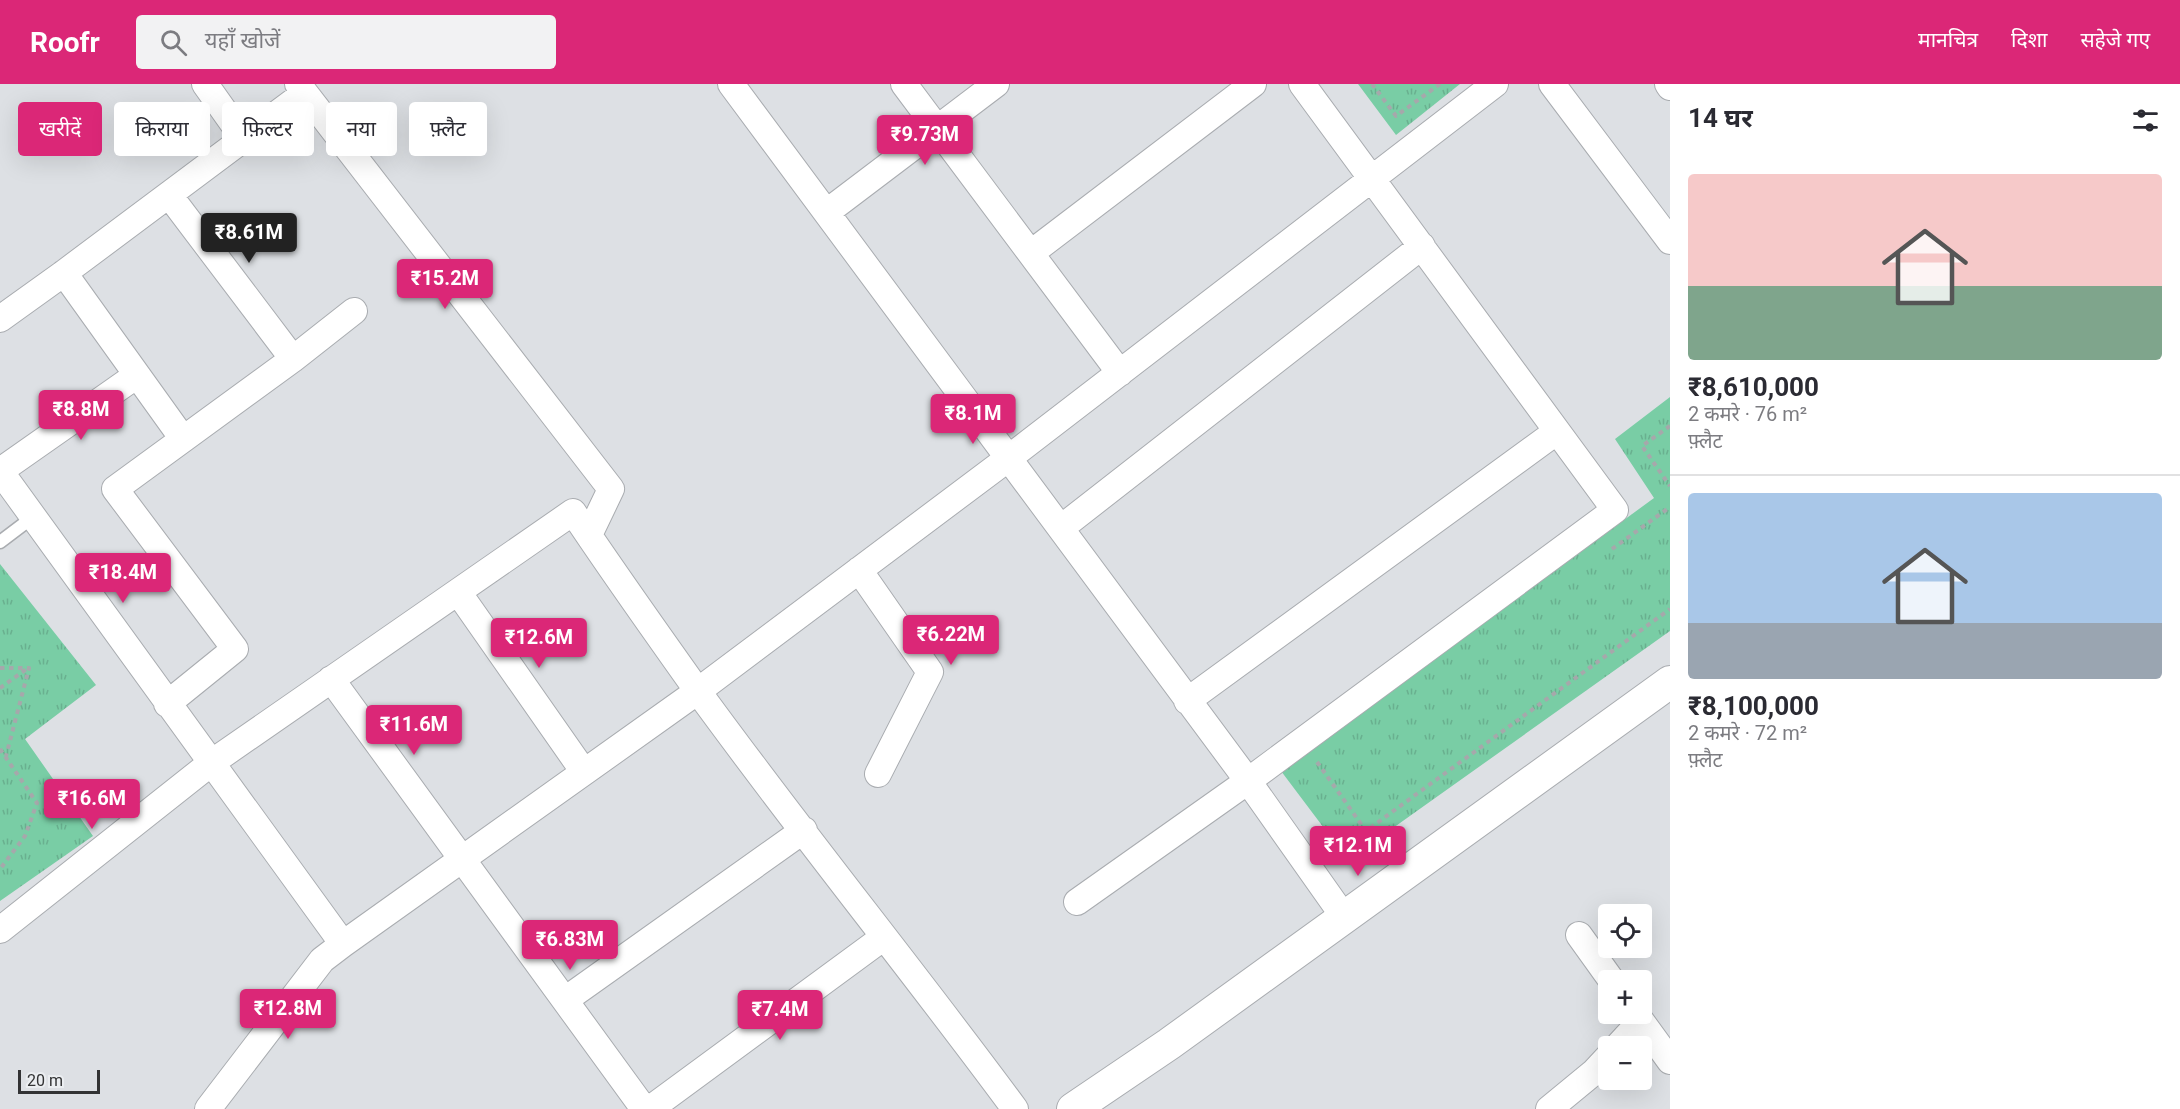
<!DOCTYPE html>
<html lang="hi">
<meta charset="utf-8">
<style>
:root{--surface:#fff;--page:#f2f2f3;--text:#2b2b33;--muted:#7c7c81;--line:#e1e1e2;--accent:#db2777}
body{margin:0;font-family:Roboto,"Noto Sans Devanagari",sans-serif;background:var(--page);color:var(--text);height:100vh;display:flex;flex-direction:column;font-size:22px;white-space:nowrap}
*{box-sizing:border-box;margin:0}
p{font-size:20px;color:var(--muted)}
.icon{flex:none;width:33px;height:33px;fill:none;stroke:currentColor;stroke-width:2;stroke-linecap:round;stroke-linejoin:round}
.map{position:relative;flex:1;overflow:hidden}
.details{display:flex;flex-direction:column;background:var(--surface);width:510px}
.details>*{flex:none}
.guide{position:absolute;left:18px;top:18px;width:570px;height:54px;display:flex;gap:12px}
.controls{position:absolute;left:1598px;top:820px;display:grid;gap:12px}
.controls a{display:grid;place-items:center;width:54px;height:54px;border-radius:6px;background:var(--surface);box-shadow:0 6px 24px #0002;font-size:30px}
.scale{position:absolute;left:18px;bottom:15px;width:82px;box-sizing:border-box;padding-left:6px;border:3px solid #323334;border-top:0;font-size:16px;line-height:21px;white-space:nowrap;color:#323334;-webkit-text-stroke:4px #ebeef1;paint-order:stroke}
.price{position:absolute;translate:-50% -51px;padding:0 14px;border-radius:6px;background:var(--accent);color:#fff;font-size:20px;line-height:39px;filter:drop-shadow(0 2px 3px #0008)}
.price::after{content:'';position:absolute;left:50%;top:36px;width:18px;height:14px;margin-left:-9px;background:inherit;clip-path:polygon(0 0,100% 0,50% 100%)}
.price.selected{background:#222;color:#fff}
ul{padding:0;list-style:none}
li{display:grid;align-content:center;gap:12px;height:318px;padding:0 18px}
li+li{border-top:2px solid var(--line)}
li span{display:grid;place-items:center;height:186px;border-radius:6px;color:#555}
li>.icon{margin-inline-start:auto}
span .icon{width:108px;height:108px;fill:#fffc;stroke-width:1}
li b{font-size:26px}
h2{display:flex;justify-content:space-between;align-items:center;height:72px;padding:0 18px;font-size:26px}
.tag{padding:0 21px;border-radius:6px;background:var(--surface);box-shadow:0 6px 24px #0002;font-size:21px;line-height:54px}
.tag.selected{background:var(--accent);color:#fff}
header{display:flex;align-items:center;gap:36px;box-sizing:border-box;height:84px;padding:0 30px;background:var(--accent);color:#fff}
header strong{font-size:28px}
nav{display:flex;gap:33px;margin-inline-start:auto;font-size:21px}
.search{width:420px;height:54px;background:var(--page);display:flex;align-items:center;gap:15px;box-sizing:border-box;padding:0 21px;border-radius:6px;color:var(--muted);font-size:22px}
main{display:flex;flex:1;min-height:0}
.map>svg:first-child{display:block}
</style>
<header>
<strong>Roofr</strong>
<div class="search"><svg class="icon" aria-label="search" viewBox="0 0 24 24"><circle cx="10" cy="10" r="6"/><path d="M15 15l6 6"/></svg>यहाँ खोजें</div>
<nav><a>मानचित्र</a><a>दिशा</a><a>सहेजे गए</a></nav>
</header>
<main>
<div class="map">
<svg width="1670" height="1025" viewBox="0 0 1670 1025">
<defs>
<pattern id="park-tufts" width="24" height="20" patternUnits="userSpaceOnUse" patternTransform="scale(1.5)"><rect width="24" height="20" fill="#79cda5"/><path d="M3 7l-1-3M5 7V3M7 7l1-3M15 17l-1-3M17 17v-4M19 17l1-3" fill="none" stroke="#69b08f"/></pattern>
</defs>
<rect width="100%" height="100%" fill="#dde0e4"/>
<path fill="url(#park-tufts)" d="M 1358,0 L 1460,0 L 1396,51 Z
M 1670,313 L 1670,547 L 1348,776 L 1281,687 L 1654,414 L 1615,355 Z
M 0,480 L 96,601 L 25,655 L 93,752 L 0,817 Z"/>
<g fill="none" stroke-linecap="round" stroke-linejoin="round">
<g stroke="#a9acb0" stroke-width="15">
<path id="service" d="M 0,458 L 33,433"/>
</g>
<g stroke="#a9acb0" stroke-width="28">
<path id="minor" d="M 205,0 L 244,55
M 298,0 L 611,405 L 589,451
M 731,0 L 1248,697 L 1344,833
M 904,0 L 1120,289
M 1552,0 L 1670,157
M 1668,0 L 1670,3
M 169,111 L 293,275
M 827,128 L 996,0
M 1031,169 L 1253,0
M 64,189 L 183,355
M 0,235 L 64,189 L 305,9
M 0,387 L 343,860 L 698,607 L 1010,373 L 1495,0
M 0,387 L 137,291
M 1061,444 L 1422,162
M 859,486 L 930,588 L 878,690
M 458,508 L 584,688
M 331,595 L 644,1025
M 1187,617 L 1556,348
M 167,620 L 235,565 L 115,405 L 293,275 L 354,227
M 1077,818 L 1248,697 L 1615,426 L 1302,0
M 0,846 L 211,679 L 573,428 C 613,488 655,547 697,606 C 800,748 911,884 1015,1025
M 1579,851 L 1612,897
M 565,916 L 804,746
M 1636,930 L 1670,977
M 1617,963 L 1641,937
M 208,1025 L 322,876 L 343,860
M 650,1025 L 884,853
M 1549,1025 L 1594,988 L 1608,973"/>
</g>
<g stroke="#a9acb0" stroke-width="34">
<path id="tertiary" d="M 1073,1025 L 1169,960 L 1670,598"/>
</g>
<path stroke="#a6a8ab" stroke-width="4" stroke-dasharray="4.5 4.5" stroke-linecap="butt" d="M 1372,0 L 1396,32 L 1440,0
M 1670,342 L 1642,362 L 1670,402
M 1612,465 L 1670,423
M 0,584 L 29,584 L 6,672
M 0,604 L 28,584
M 0,665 L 37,719 L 25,752 L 0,785
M 1317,678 L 1366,747 L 1670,525"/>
<use href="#service" stroke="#fff" stroke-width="12"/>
<use href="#minor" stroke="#fff" stroke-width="26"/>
<use href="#tertiary" stroke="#fff" stroke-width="32"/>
</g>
</svg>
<div class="controls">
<a><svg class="icon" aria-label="locate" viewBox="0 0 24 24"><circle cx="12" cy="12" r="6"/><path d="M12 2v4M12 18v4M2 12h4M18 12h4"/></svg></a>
<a>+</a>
<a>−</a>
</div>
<div class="scale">20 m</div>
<b class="price" style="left:925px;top:82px">₹9.73M</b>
<b class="price selected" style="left:249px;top:180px">₹8.61M</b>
<b class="price" style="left:445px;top:226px">₹15.2M</b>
<b class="price" style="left:81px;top:357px">₹8.8M</b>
<b class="price" style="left:973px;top:361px">₹8.1M</b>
<b class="price" style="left:123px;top:520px">₹18.4M</b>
<b class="price" style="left:951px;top:582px">₹6.22M</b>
<b class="price" style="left:539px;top:585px">₹12.6M</b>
<b class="price" style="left:414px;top:672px">₹11.6M</b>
<b class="price" style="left:92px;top:746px">₹16.6M</b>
<b class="price" style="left:1358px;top:793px">₹12.1M</b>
<b class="price" style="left:570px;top:887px">₹6.83M</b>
<b class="price" style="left:288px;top:956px">₹12.8M</b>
<b class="price" style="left:780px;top:957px">₹7.4M</b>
<div class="guide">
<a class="tag selected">खरीदें</a>
<a class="tag">किराया</a>
<a class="tag">फ़िल्टर</a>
<a class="tag">नया</a>
<a class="tag">फ़्लैट</a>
</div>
</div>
<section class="details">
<h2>14 घर<svg class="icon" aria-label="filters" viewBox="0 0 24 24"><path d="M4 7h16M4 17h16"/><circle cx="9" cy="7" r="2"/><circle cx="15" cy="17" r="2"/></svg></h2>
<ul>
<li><span style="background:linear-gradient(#f6c9c9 60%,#7fa58c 0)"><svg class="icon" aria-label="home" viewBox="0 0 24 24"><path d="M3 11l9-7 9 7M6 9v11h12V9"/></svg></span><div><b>₹8,610,000</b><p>2 कमरे · 76 m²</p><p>फ़्लैट</p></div></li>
<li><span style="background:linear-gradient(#a9c7e8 70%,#9aa5b1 0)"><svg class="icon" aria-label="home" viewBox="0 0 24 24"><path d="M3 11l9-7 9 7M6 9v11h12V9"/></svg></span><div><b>₹8,100,000</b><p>2 कमरे · 72 m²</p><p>फ़्लैट</p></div></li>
</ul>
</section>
</main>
